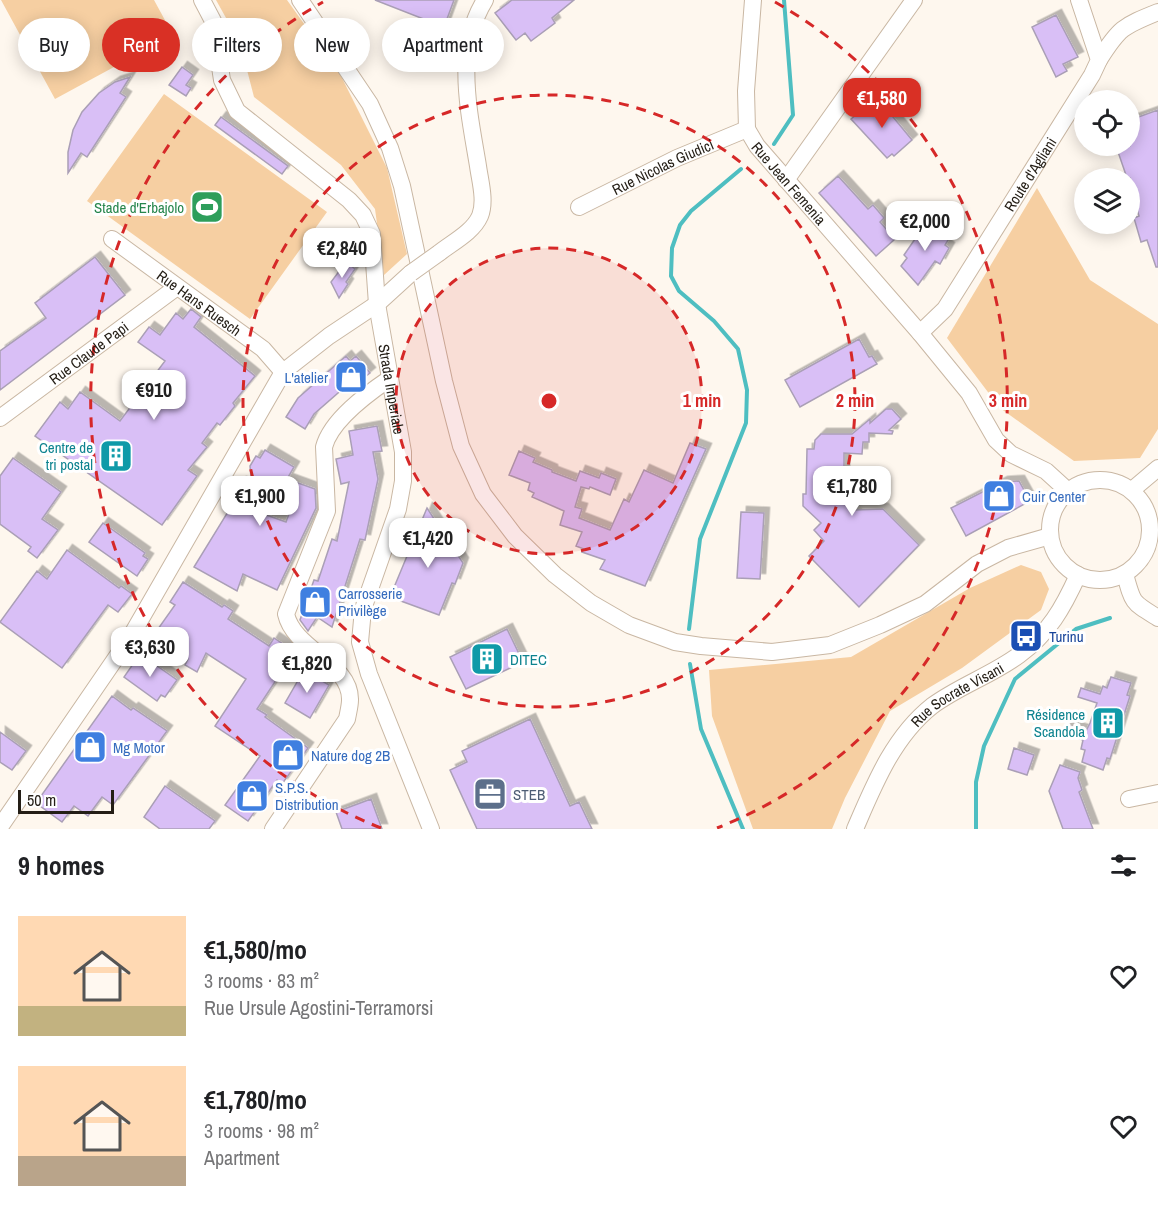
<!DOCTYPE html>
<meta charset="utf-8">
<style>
:root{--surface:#fff;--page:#f6f6f6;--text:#202124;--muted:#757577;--accent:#d93025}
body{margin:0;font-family:"Archivo Narrow",sans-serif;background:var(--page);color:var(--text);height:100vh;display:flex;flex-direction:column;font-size:22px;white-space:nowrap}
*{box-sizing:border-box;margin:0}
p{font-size:20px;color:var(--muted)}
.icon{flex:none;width:33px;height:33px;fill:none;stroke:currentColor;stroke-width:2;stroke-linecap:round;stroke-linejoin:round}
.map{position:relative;height:829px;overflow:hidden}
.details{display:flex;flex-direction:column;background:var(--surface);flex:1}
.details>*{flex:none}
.hud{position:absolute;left:18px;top:18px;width:600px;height:54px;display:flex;gap:12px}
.fabs{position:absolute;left:1074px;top:90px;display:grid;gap:12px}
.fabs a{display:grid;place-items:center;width:66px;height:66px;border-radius:50%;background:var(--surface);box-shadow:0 3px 15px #0003;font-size:30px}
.scale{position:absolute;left:18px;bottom:15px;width:96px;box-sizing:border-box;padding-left:6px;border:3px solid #241e16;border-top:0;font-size:16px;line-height:21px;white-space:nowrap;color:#241e16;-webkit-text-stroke:4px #fff;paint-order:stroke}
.price{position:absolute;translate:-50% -51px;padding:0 14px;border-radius:12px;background:#fff;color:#222;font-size:20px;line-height:39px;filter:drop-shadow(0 2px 3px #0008)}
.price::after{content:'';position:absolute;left:50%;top:36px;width:18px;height:14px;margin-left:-9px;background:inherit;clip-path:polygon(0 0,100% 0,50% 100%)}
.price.on{background:var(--accent);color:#fff}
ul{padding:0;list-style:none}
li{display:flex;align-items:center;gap:18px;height:150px;padding:0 18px}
li span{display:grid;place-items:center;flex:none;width:168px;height:120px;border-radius:0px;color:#555}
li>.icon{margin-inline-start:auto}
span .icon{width:72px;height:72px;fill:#fffc;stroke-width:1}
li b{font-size:26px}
h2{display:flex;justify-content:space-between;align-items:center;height:72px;padding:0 18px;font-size:26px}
.chip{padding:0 21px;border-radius:27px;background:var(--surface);box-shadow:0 3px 15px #0003;font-size:21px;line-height:54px}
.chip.on{background:var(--accent);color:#fff}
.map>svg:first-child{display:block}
</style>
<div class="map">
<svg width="1158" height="829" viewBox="0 0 1158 829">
<defs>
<filter id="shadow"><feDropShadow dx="5.5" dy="-5.5" stdDeviation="0" flood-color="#0004"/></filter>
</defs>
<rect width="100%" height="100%" fill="#fef7ee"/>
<path fill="#f6cfa2" d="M 1,0 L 154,0 L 173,35 L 55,99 Z
M 216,0 L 287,0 L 340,74 L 387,168 L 407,254 L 384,275 L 375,209 L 341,165 L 254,97 L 240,43 Z
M 164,94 L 327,212 L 250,319 L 87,201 Z
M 1037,188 L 1090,280 L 1158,324 L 1158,429 L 1140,458 L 1074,461 L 1000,408 L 947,338 Z
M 1021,565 L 1041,572 L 1049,589 L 1041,610 L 962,668 L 890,711 L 845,798 L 832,829 L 753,829 L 712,716 L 709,670 L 851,657 L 970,588 Z"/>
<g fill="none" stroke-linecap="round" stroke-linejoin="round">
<path stroke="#4ebec1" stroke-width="4" d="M 774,144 L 793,115 L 784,0
M 689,629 L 700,539 L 746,423 L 747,390 L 738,349 L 714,321 L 679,291 L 671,276 L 672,248 L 680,225 L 691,211 L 741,169
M 690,664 L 701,729 L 743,829
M 976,829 L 976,782 L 984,746 L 1015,679 L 1076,629 L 1110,618"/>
</g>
<path fill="#d9bff6" stroke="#aa9fb6" stroke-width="1.5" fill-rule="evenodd" filter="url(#shadow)" d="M 375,0 L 454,0 L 444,27 Z
M 512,0 L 574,0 L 552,18 L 555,23 L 531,41 L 525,33 L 516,40 L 495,13 Z
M 1056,15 L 1078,57 L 1063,64 L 1067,71 L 1056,77 L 1032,27 Z
M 182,67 L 193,75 L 186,85 L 191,88 L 186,96 L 169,85 Z
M 130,77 L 120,93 L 126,97 L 87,157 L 81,153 L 68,173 L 68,152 L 73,130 L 82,112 L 99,93 L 115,82 Z
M 879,100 L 912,140 L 894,156 L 892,154 L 887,158 L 851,119 L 873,101 L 875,103 Z
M 1158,110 L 1158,267 L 1156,267 L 1147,240 L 1141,242 L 1134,218 L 1139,216 L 1130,186 L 1130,178 L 1127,178 L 1116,146 L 1130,146 L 1130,120 Z
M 221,117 L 288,166 L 282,174 L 215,125 Z
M 838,176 L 868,209 L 873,205 L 884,218 L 880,222 L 895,239 L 876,256 L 819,193 Z
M 926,223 L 930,223 L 950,237 L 945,245 L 949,248 L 940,264 L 935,261 L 918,285 L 901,266 L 907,258 L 904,255 Z
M 95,257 L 125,295 L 0,390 L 0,351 L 46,318 L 35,303 Z
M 346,262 L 355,269 L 346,282 L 348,284 L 339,298 L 331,282 Z
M 191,309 L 201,317 L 194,327 L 255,376 L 233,403 L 235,406 L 220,425 L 217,423 L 202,443 L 207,447 L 188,470 L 197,476 L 162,525 L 35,436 L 60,402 L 68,409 L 80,392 L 120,421 L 165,361 L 138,342 L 149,327 L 160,335 L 176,313 L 183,319 Z
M 859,339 L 869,357 L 872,356 L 877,364 L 800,407 L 785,380 Z
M 346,356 L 350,361 L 356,356 L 370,373 L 349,390 L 346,386 L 314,414 L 305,429 L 286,417 L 298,398 Z
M 886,409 L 892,409 L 901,419 L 889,430 L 893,431 L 892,434 L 869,433 L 869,442 L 863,442 L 862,454 L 844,453 L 844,500 L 854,510 L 883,509 L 919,545 L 859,607 L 809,556 L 824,541 L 814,530 L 821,523 L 803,506 L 803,494 L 806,494 L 807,449 L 814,449 L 815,440 L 821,434 L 852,434 L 870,419 L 870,423 Z
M 377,426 L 382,451 L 373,452 L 378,479 L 365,540 L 360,539 L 332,627 L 317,617 L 308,631 L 300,620 L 314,580 L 318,581 L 332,539 L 337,541 L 349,482 L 341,484 L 336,459 L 353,455 L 349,431 Z
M 690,443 L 706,449 L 645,586 L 600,569 L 605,560 L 582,552 L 584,549 L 576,546 L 582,532 L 560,525 L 564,511 L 532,497 L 534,493 L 528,490 L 530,483 L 509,475 L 519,451 L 535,458 L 533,462 L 552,470 L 552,472 L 576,481 L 580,471 L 599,478 L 601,473 L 616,479 L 610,495 L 590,487 L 589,489 L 581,487 L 575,507 L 582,509 L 579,518 L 610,530 L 624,499 L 629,502 L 644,470 L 673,483 Z
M 265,450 L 294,467 L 287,479 L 315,489 L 316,508 L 277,590 L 243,574 L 237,591 L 194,567 L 234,502 L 231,501 L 241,482 L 252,489 L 250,466 L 256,456 L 260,458 ZM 270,491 L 293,503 L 286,522 L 258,512 Z
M 13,458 L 61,492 L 42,519 L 58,530 L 37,558 L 28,551 L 31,547 L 0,524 L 0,476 Z
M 1019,481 L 1030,501 L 966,536 L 951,508 L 1002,482 Z
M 427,508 L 463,563 L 455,584 L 452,583 L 439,615 L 390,597 Z
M 741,512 L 764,513 L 760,579 L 737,578 Z
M 103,523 L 145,553 L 143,556 L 148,559 L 137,576 L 89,542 Z
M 67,550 L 119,588 L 121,586 L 132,594 L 118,612 L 108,605 L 62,668 L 0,622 L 37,571 L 47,579 Z
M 183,582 L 222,607 L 224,605 L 233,611 L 228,619 L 269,646 L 274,638 L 292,650 L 287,658 L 288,662 L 257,709 L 267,715 L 265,717 L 308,748 L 282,784 L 277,780 L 248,821 L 225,805 L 260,756 L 215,726 L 246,679 L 206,653 L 197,672 L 185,665 L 188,659 L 153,636 L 175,605 L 170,602 Z
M 507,629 L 523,662 L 466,689 L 450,657 Z
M 140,654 L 177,680 L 165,697 L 161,695 L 157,701 L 124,677 Z
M 304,670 L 329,685 L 310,718 L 285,703 Z
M 1111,677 L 1131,683 L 1127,695 L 1130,696 L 1110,759 L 1107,758 L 1103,770 L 1082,762 L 1085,750 L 1081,749 L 1083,740 L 1064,734 L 1066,725 L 1086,731 L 1090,723 L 1097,703 L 1078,697 L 1081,688 L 1100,694 L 1103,686 L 1107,688 Z
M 112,696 L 131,710 L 133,708 L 167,731 L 113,805 L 102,797 L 88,816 L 74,806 L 62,822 L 36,803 Z
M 530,719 L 570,806 L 579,802 L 592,829 L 477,829 L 450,770 L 467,762 L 462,751 Z
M 0,732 L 26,751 L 12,770 L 0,762 Z
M 1014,748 L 1034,755 L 1027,775 L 1008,769 Z
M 1060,765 L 1080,772 L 1078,778 L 1082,790 L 1079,792 L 1093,829 L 1063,829 L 1049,791 Z
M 165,786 L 215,821 L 209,829 L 160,829 L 144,817 Z
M 371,799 L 382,829 L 342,829 L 336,812 Z"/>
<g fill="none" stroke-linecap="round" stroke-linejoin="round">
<g stroke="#c9b7a3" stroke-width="18">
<g id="minor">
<path id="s1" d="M 202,0 L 213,21 L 222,80 L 237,111 L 349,200 L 363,215 L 372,234 L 377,304 L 403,452 L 403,481 L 398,509 L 363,609 L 360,642 L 369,674 L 431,829"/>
<path d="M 300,0 L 370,104 L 390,148 L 402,186 L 444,381 L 461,446 L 483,494 L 515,536 L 555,575 L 591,603 L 629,625 L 675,642 L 701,646 L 772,652 L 830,645 L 880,625 L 925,604 L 977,564 L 1008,548 L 1050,536"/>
<path id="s2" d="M 753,0 L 746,91 L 747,129 L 757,146 L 920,333 L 969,393 L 996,440 L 1011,454 L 1046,471 L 1068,491"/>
<path d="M 1099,60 C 1119,28 1123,26 1158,12"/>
<path d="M 786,180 L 914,0"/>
<path id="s3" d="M 579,207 L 677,158 L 747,129"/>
<path id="s4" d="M 112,239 L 263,349 L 283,372"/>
<path d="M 439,253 C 453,242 473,232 480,216 C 486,201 480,181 478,166 C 469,111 454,50 485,0"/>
<path id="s5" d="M 920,333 L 945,309 L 1092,75 L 1099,60 L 1079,0"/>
<path id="s6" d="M 0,418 L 177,287"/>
<circle cx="1100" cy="530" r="50"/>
<path d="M 1132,490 L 1158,468"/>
<path d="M 1125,574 C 1133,604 1132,602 1158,618"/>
<path d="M 1129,799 L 1158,793"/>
<path d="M 0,827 L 131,636 L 283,372 L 329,336 L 377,304 L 411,273"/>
<path d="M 273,829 L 347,719 C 348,713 350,706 350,700 C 351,663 294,650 286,614 L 327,511 L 324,447 C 331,420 367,394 389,379"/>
<path id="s7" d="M 855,829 C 874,785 893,737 932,706 C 959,686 992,675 1019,655 C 1049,633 1063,608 1078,575"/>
</g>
</g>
<use href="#minor" stroke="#fff" stroke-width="16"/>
<g stroke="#c9b7a3" stroke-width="18" stroke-linecap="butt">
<path id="minor-bridge" d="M 411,273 L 439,253"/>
</g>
<use href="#minor-bridge" stroke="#fff" stroke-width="16"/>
</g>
<circle cx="549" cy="401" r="153" fill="#d62828" fill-opacity=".12"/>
<g fill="none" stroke="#d62828" stroke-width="3" stroke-dasharray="10 8">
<circle cx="549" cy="401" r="153"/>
<circle cx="549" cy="401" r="306"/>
<path d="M381 828A459 459 0 0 1 323 2M775 2A459 459 0 0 1 717 828"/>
</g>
<defs>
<g id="stadium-square" transform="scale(1.725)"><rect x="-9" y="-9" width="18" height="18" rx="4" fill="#2e9e5b" stroke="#fff"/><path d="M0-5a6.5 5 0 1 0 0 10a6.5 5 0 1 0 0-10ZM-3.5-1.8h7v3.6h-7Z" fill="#fff"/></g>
<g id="shop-square" transform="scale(1.725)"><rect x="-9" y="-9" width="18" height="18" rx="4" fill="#3f7fe0" stroke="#fff"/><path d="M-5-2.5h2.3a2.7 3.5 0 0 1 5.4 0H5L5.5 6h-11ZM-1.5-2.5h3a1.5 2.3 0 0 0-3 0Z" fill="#fff"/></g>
<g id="building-square" transform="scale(1.725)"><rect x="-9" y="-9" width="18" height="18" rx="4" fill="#0f9aa8" stroke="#fff"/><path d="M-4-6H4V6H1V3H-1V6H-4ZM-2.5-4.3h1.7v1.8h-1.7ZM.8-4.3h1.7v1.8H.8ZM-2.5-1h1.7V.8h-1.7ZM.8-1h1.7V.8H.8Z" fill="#fff"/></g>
<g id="bus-square" transform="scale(1.725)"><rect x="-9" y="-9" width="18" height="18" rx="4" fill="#1a4fb4" stroke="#fff"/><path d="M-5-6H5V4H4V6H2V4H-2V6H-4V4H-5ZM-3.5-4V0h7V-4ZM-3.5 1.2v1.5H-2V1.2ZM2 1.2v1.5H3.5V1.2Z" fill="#fff"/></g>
<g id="office-square" transform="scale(1.725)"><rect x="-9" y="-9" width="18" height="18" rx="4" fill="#5c6f8a" stroke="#fff"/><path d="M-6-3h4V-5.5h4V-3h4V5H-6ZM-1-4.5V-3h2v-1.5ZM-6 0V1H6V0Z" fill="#fff"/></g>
</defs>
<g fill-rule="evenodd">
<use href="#stadium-square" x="207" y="207"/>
<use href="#shop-square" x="351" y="377"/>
<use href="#building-square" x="116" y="456"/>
<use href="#shop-square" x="999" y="496"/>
<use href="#shop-square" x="315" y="602"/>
<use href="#bus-square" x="1026" y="636"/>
<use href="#building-square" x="487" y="659"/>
<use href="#building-square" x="1108" y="723"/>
<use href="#shop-square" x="90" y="747"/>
<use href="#shop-square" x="288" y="755"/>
<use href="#office-square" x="490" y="794"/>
<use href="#shop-square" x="252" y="796"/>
</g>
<g text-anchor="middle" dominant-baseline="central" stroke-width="6" stroke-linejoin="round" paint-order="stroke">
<g font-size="15" fill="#241e16" stroke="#fff">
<text stroke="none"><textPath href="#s3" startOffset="93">Rue Nicolas Giudici</textPath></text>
<text stroke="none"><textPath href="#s5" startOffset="194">Route d'Agliani</textPath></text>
<text stroke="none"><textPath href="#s2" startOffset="198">Rue Jean Femenia</textPath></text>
<text stroke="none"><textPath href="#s4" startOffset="108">Rue Hans Ruesch</textPath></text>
<text stroke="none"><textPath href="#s6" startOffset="110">Rue Claude Papi</textPath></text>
<text stroke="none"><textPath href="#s1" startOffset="459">Strada Imperiale</textPath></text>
<text stroke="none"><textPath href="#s7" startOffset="174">Rue Socrate Visani</textPath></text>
</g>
<g font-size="15" fill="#27864d" stroke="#fff" text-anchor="end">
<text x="184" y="207">Stade d'Erbajolo</text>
</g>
<g font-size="15" fill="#366cbe" stroke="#fff" text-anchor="start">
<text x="328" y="377" text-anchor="end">L'atelier</text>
<text x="1022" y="496">Cuir Center</text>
<text x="338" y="593">Carrosserie<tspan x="338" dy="17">Privilège</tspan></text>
<text x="113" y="747">Mg Motor</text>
<text x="311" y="755">Nature dog 2B</text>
<text x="275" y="787">S.P.S.<tspan x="275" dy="17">Distribution</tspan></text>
</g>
<g font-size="15" fill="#0d838f" stroke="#fff" text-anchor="end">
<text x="93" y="447">Centre de<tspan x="93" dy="17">tri postal</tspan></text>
<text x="510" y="659" text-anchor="start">DITEC</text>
<text x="1085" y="714">Résidence<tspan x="1085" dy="17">Scandola</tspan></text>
</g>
<g font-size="15" fill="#164399" stroke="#fff" text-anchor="start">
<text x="1049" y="636">Turinu</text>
</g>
<g font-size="15" fill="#4e5e75" stroke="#fff" text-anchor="start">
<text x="513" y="794">STEB</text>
</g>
</g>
<circle cx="549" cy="401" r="9" fill="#d62828" stroke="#fff" stroke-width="3"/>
<g font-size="18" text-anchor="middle" font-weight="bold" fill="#d62828" stroke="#fff" stroke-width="6" stroke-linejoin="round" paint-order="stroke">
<text x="702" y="407">1 min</text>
<text x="855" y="407">2 min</text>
<text x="1008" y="407">3 min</text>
</g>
</svg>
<div class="fabs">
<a><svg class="icon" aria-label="locate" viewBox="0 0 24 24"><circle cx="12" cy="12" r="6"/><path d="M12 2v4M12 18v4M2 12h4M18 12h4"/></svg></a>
<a><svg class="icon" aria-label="layers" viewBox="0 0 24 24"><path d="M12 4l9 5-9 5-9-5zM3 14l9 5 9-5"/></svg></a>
</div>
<div class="scale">50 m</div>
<b class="price on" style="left:882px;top:129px">€1,580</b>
<b class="price" style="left:925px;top:252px">€2,000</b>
<b class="price" style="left:342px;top:279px">€2,840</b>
<b class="price" style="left:154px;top:421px">€910</b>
<b class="price" style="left:852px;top:517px">€1,780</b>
<b class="price" style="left:260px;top:527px">€1,900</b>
<b class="price" style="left:428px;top:569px">€1,420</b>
<b class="price" style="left:150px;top:678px">€3,630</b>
<b class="price" style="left:307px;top:694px">€1,820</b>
<div class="hud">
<a class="chip">Buy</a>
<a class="chip on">Rent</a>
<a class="chip">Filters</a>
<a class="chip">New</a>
<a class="chip">Apartment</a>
</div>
</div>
<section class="details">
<h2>9 homes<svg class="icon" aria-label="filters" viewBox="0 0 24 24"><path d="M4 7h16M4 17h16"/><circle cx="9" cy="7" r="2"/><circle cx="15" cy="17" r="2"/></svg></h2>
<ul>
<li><span style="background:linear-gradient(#ffd9b3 75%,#c2b280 0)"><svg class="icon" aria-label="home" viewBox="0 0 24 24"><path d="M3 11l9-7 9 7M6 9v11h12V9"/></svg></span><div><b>€1,580/mo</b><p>3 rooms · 83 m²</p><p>Rue Ursule Agostini-Terramorsi</p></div><svg class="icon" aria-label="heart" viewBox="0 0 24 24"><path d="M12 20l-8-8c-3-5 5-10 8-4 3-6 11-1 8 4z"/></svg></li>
<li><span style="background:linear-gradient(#ffd9b3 75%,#b9a48a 0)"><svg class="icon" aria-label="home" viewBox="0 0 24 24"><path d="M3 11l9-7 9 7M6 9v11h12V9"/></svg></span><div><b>€1,780/mo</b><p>3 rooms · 98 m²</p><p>Apartment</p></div><svg class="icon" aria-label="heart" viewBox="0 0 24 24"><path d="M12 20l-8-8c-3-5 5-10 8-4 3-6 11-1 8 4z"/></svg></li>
</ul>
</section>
